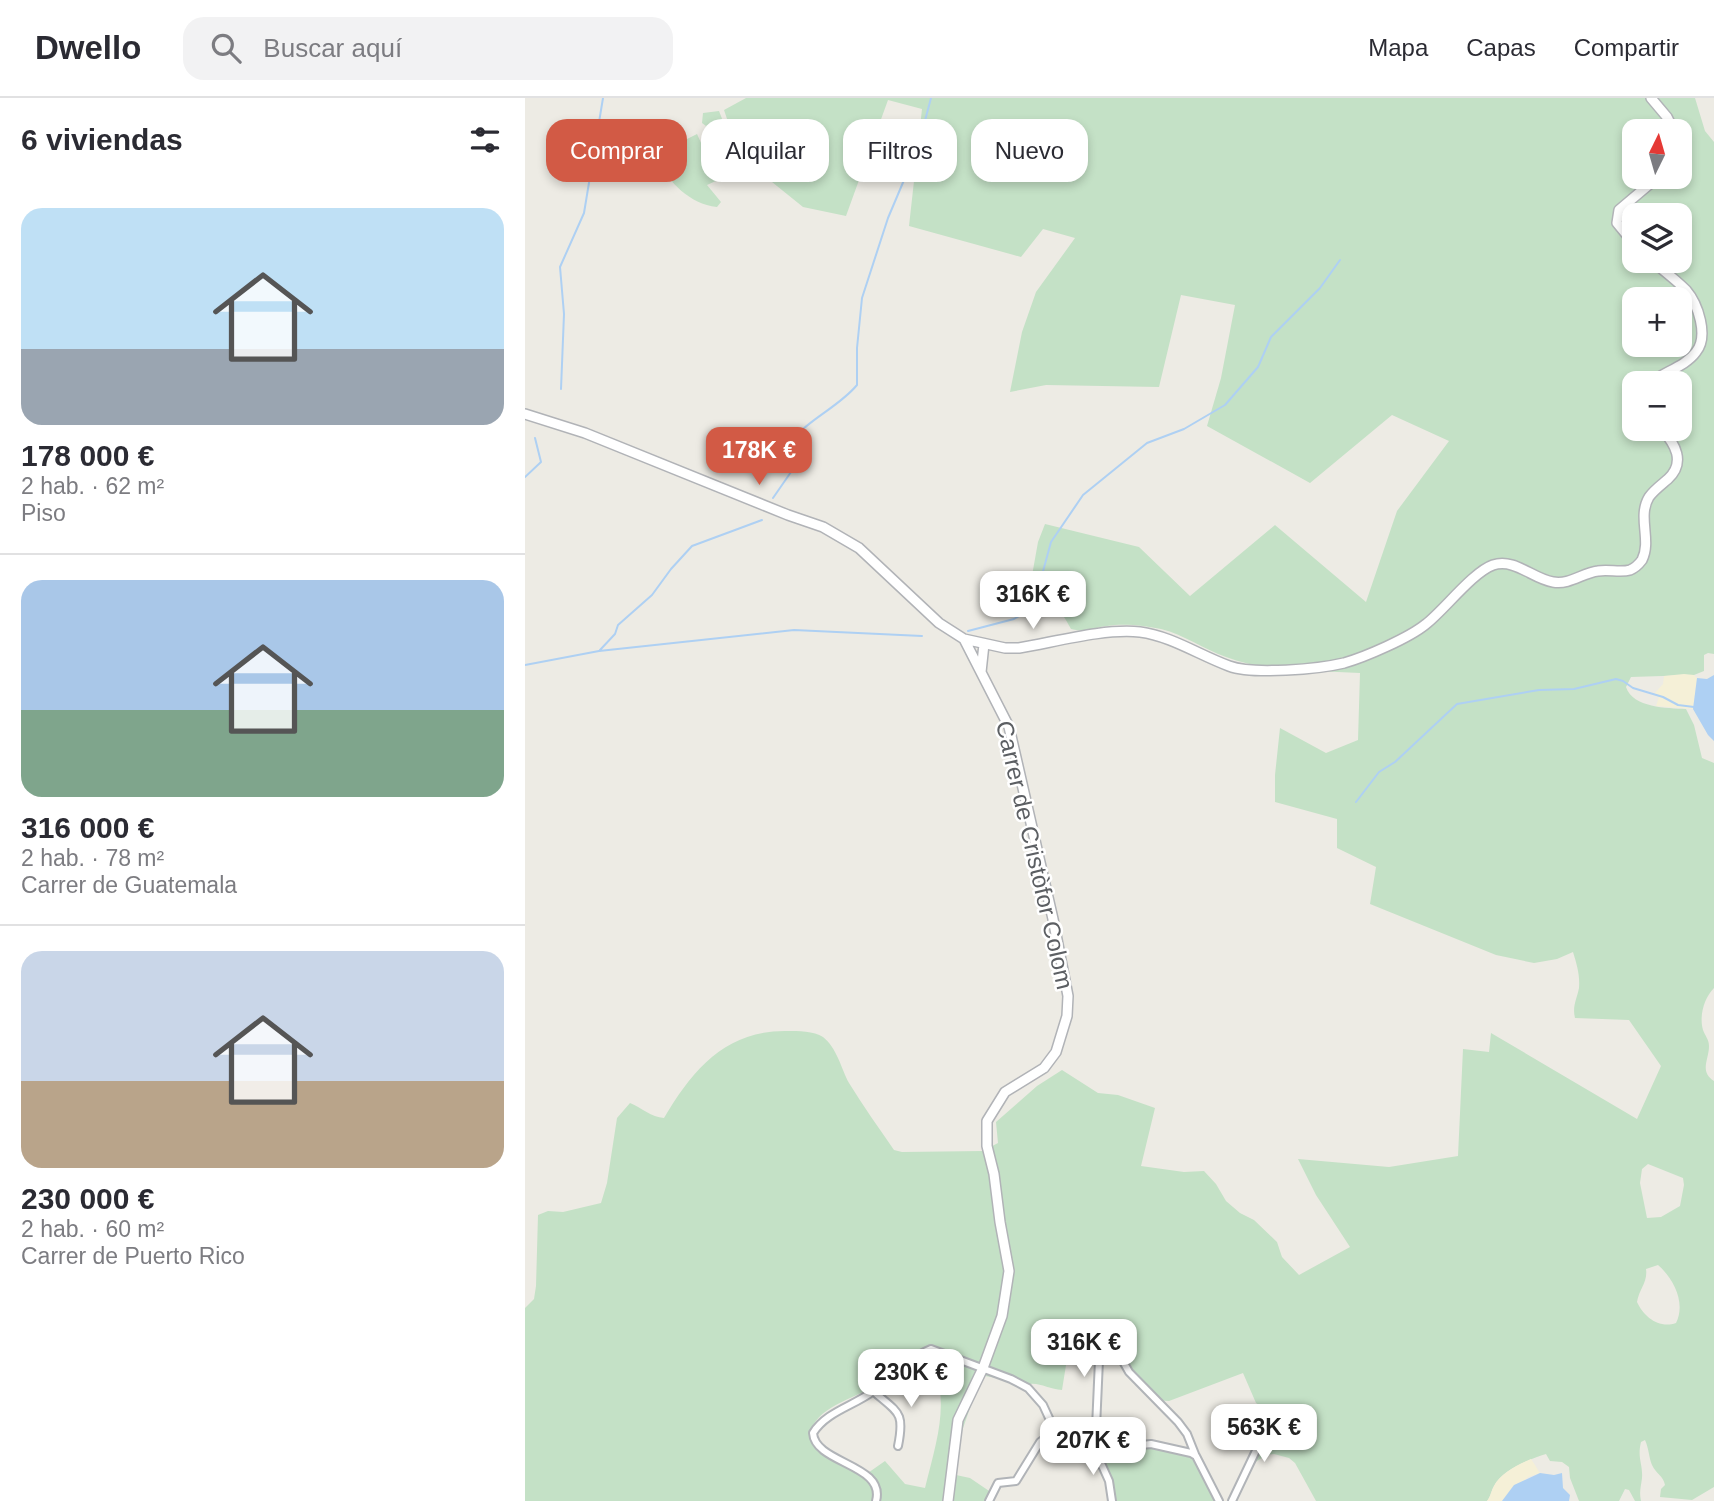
<!DOCTYPE html>
<html lang="es">
<meta charset="utf-8">
<style>
:root{--surface:#fff;--page:#f2f2f3;--text:#2b2b33;--muted:#7c7c81;--line:#e1e1e2;--accent:#d25a45}
body{margin:0;font-family:Helvetica,sans-serif;background:var(--page);color:var(--text);height:100vh;display:flex;flex-direction:column;font-size:26px;white-space:nowrap}
*{box-sizing:border-box;margin:0}
p{font-size:23px;color:var(--muted)}
.icon{flex:none;width:38px;height:38px;fill:none;stroke:currentColor;stroke-width:2;stroke-linecap:round;stroke-linejoin:round}
.map{position:relative;flex:1;overflow:hidden}
.details{display:flex;flex-direction:column;background:var(--surface);width:525px}
.details>*{flex:none}
.guide{position:absolute;left:21px;top:21px;width:665px;height:63px;display:flex;gap:14px}
.needle{width:46px;rotate:5deg}
.controls{position:absolute;left:1097px;top:21px;display:grid;gap:14px}
.controls a{display:grid;place-items:center;width:70px;height:70px;border-radius:14px;background:var(--surface);box-shadow:0 4px 10px #0003;font-size:35px}
.price{position:absolute;translate:-50% -60px;padding:0 16px;border-radius:14px;background:#fff;color:#222;font-size:23px;line-height:46px;filter:drop-shadow(0 2px 4px #0008)}
.price::after{content:'';position:absolute;left:50%;top:42px;width:21px;height:16px;margin-left:-10px;background:inherit;clip-path:polygon(0 0,100% 0,50% 100%)}
.price.current{background:var(--accent);color:#fff}
ul{padding:0;list-style:none}
li{display:grid;align-content:center;gap:14px;height:371px;padding:0 21px}
li+li{border-top:2px solid var(--line)}
li span{display:grid;place-items:center;height:217px;border-radius:21px;color:#555}
li>.icon{margin-inline-start:auto}
span .icon{width:126px;height:126px;fill:#fffc;stroke-width:1}
li b{font-size:30px}
h2{display:flex;justify-content:space-between;align-items:center;height:84px;padding:0 21px;font-size:30px}
.chip{padding:0 24px;border-radius:21px;background:var(--surface);box-shadow:0 4px 10px #0003;font-size:24px;line-height:63px}
.chip.current{background:var(--accent);color:#fff}
header{display:flex;align-items:center;gap:42px;box-sizing:border-box;height:98px;padding:0 35px;background:var(--surface);border-bottom:2px solid var(--line)}
header strong{font-size:33px}
nav{display:flex;gap:38px;margin-inline-start:auto;font-size:24px}
.search{width:490px;height:63px;background:var(--page);display:flex;align-items:center;gap:18px;box-sizing:border-box;padding:0 24px;border-radius:21px;color:var(--muted);font-size:26px}
main{display:flex;flex:1;min-height:0}
.map>svg:first-child{display:block}
</style>
<header>
<strong>Dwello</strong>
<div class="search"><svg class="icon" aria-label="search" viewBox="0 0 24 24"><circle cx="10" cy="10" r="6"/><path d="M15 15l6 6"/></svg>Buscar aquí</div>
<nav><a>Mapa</a><a>Capas</a><a>Compartir</a></nav>
</header>
<main>
<section class="details">
<h2>6 viviendas<svg class="icon" aria-label="filters" viewBox="0 0 24 24"><path d="M4 7h16M4 17h16"/><circle cx="9" cy="7" r="2"/><circle cx="15" cy="17" r="2"/></svg></h2>
<ul>
<li><span style="background:linear-gradient(#bfe0f5 65%,#9aa5b1 0)"><svg class="icon" aria-label="home" viewBox="0 0 24 24"><path d="M3 11l9-7 9 7M6 9v11h12V9"/></svg></span><div><b>178 000 €</b><p>2 hab. · 62 m²</p><p>Piso</p></div></li>
<li><span style="background:linear-gradient(#a9c7e8 60%,#7fa58c 0)"><svg class="icon" aria-label="home" viewBox="0 0 24 24"><path d="M3 11l9-7 9 7M6 9v11h12V9"/></svg></span><div><b>316 000 €</b><p>2 hab. · 78 m²</p><p>Carrer de Guatemala</p></div></li>
<li><span style="background:linear-gradient(#c9d6e8 60%,#b9a48a 0)"><svg class="icon" aria-label="home" viewBox="0 0 24 24"><path d="M3 11l9-7 9 7M6 9v11h12V9"/></svg></span><div><b>230 000 €</b><p>2 hab. · 60 m²</p><p>Carrer de Puerto Rico</p></div></li>
</ul>
</section>
<div class="map">
<svg width="1189" height="1403" viewBox="0 0 1189 1403">
<rect width="100%" height="100%" fill="#edebe4"/>
<path fill="#c4e1c6" fill-rule="evenodd" d="M 221,0 L 1170,0 L 1180,33 L 1189,44 L 1189,556 L 1183,555 L 1179,557 L 1179,573 L 1169,577 L 1106,579 L 1101,589 C 1108,610 1142,610 1161,611 L 1169,627 L 1177,660 L 1189,665 L 1189,890 C 1179,900 1174,918 1178,932 C 1180,938 1184,941 1184,948 C 1184,962 1174,973 1189,983 L 1189,1389 L 1167,1402 L 1135,1399 L 1136,1391 L 1140,1387 C 1138,1377 1131,1376 1127,1367 C 1124,1360 1124,1351 1120,1342 L 1116,1344 C 1112,1360 1118,1366 1117,1380 C 1116,1389 1114,1393 1116,1403 L 1110,1403 L 1104,1392 L 1100,1391 L 1094,1403 L 1054,1403 L 1045,1380 L 1044,1369 L 1037,1364 L 1025,1363 L 1021,1356 C 1005,1361 977,1372 969,1388 C 966,1393 966,1398 962,1403 L 791,1403 L 770,1365 L 764,1360 L 749,1356 L 741,1357 L 729,1365 L 712,1403 L 704,1403 L 737,1334 L 752,1319 L 731,1305 L 718,1275 L 644,1303 L 628,1302 L 592,1256 L 581,1248 L 547,1230 L 537,1292 C 521,1291 507,1279 496,1291 L 477,1281 L 460,1278 L 455,1281 L 436,1336 L 431,1377 L 445,1380 L 470,1397 L 467,1403 L 0,1403 L 0,1210 L 9,1201 L 11,1188 L 13,1117 L 23,1113 L 38,1114 L 76,1105 L 82,1085 L 92,1020 L 105,1005 C 117,1010 126,1019 139,1020 C 168,971 201,932 262,933 C 273,933 289,933 298,939 C 312,950 316,970 324,985 C 338,1008 354,1030 369,1052 L 377,1054 L 458,1053 L 473,1045 L 471,1024 L 512,988 L 537,972 L 573,995 L 593,997 L 630,1010 L 616,1068 L 659,1074 L 679,1073 L 691,1086 L 701,1103 L 715,1115 L 729,1122 L 752,1144 L 757,1159 L 774,1177 L 825,1149 L 791,1097 L 773,1061 L 864,1069 L 933,1058 L 938,951 L 964,954 L 966,935 L 1112,1021 L 1136,968 L 1104,922 L 1050,920 C 1047,908 1052,901 1054,890 C 1055,877 1052,867 1048,854 L 1032,861 L 1009,865 L 971,857 L 845,806 L 851,769 L 812,750 L 812,721 L 750,704 L 750,677 L 755,630 L 801,655 L 833,642 L 835,575 C 791,572 742,575 701,559 C 678,551 660,537 636,531 C 621,528 599,525 582,528 C 565,530 565,535 546,531 C 534,508 528,504 503,500 L 513,444 L 520,426 L 614,449 L 665,498 L 750,427 L 841,504 L 872,413 L 924,343 L 867,317 L 785,385 L 682,328 L 696,280 L 710,207 L 656,197 L 634,289 L 521,287 L 485,294 L 497,234 L 511,194 L 550,140 L 518,131 L 496,159 L 384,128 L 397,11 L 363,2 L 321,118 L 278,109 L 247,84 L 217,75 L 217,65 L 199,12 ZM 1110,33 L 1155,33 L 1155,79 L 1110,79 ZM 1110,117 L 1155,117 L 1155,163 L 1110,163 ZM 1110,201 L 1155,201 L 1155,247 L 1110,247 ZM 1110,285 L 1155,285 L 1155,331 L 1110,331 ZM 1123,1066 L 1158,1080 L 1159,1087 L 1155,1108 L 1136,1119 L 1122,1120 L 1115,1085 L 1117,1071 ZM 1133,1167 C 1149,1181 1161,1205 1151,1225 C 1134,1231 1119,1219 1112,1204 C 1114,1191 1123,1184 1121,1171 ZM 402,1248 C 427,1301 413,1337 400,1390 L 380,1386 L 360,1363 L 340,1377 L 292,1348 L 285,1336 C 290,1309 329,1301 349,1288 C 367,1276 383,1260 402,1248 Z
M 194,13 L 214,64 L 211,79 L 205,81 L 197,63 L 194,63 L 191,52 L 194,51 L 191,42 L 197,40 L 195,34 L 192,35 L 190,31 L 183,34 L 180,33 L 181,28 L 177,25 L 178,15 Z
M 172,36 L 193,82 L 182,87 L 196,104 L 192,109 C 164,106 145,84 131,62 L 133,47 L 160,37 L 162,41 Z
M 616,1344 L 674,1359 L 696,1403 L 583,1403 C 584,1383 570,1367 570,1348 L 584,1349 Z"/>
<path fill="#f5f0d7" d="M 1159,576 L 1169,577 L 1172,580 L 1168,611 L 1131,608 L 1134,599 L 1128,597 L 1138,586 L 1139,578 Z
M 1006,1361 L 1015,1375 L 1003,1379 L 977,1403 L 962,1403 C 966,1398 966,1393 969,1388 C 975,1375 994,1366 1006,1361 Z"/>
<path fill="#aed0f3" d="M 1189,577 L 1189,643 L 1183,637 L 1168,611 L 1172,580 L 1182,581 Z
M 1015,1375 L 1029,1377 L 1037,1375 L 1038,1390 L 1045,1397 L 1044,1403 L 977,1403 L 989,1387 Z"/>
<g fill="none" stroke-linecap="round" stroke-linejoin="round">
<path stroke="#aed0f3" stroke-width="2" d="M 36,291 L 39,216 L 35,169 L 59,115 L 78,0
M 0,379 L 16,364 L 10,340
M 248,400 L 275,361 L 278,331 C 296,315 317,305 332,287 L 332,250 L 337,200 L 363,120 L 393,49 L 406,0
M 443,533 L 489,521 L 508,510 L 526,444 L 558,397 L 622,345 L 659,331 L 700,307 L 733,269 L 746,239 L 795,190 L 815,162
M 75,552 L 90,536 L 93,527 L 127,497 L 146,471 L 167,448 L 237,422
M 0,567 L 74,553 L 269,532 L 397,538
M 831,704 L 854,674 L 870,664 L 932,606 L 1014,592 L 1049,591 L 1091,581 L 1098,583 L 1108,590 L 1138,599 L 1153,607 L 1169,609"/>
<g stroke="#b1b4b8" stroke-width="10">
<path id="street" d="M 348,1293 C 373,1315 380,1313 373,1348
M 351,1403 C 361,1366 290,1366 288,1335 C 301,1314 328,1308 347,1294 C 366,1280 384,1260 406,1251 L 486,1281 L 503,1290 L 518,1307 L 530,1333 L 547,1344 L 570,1352 L 626,1346 L 666,1355 L 671,1358 L 694,1403
M 464,1403 L 473,1385 L 491,1383 L 515,1344 L 530,1333
M 587,1403 L 584,1383 L 570,1352 L 574,1262 L 581,1251 L 591,1251 L 604,1274 L 653,1324 L 662,1336 L 670,1356
M 707,1403 L 737,1340 L 756,1318"/>
</g>
<g stroke="#b1b3b7" stroke-width="12">
<path id="secondary" d="M 1126,0 L 1142,19 L 1149,33
M 1110,147 L 1092,125 L 1094,112 L 1133,79
M 1125,285 C 1139,274 1161,268 1171,254 C 1184,238 1173,206 1161,192 C 1151,182 1138,172 1127,163
M 0,316 L 60,335 L 263,417 L 298,429 L 334,450 L 414,525 L 439,541 L 484,629 L 528,821 L 543,898 L 542,918 L 531,954 L 519,970 L 480,994 L 462,1023 L 462,1048 L 469,1076 L 475,1124 L 484,1173 L 477,1218 L 458,1270 L 433,1322 L 423,1403
M 439,541 L 480,550 L 494,550 C 530,544 580,530 615,534 C 646,538 674,557 704,568 C 728,577 794,571 819,565 C 840,559 884,540 901,526 C 919,512 948,474 968,467 C 990,460 1008,481 1028,484 C 1045,487 1057,475 1073,473 C 1084,471 1095,475 1105,472 C 1110,470 1114,466 1117,462 C 1127,442 1112,419 1124,399 C 1129,392 1136,387 1143,381 C 1161,364 1150,346 1137,331
M 456,574 L 459,546"/>
</g>
<use href="#street" stroke="#fff" stroke-width="6"/>
<use href="#secondary" stroke="#fff" stroke-width="9"/>
</g>
<g text-anchor="middle" dominant-baseline="central" stroke-width="5" stroke-linejoin="round" paint-order="stroke">
<g font-size="24" fill="#5c5f63" stroke="#fff">
<text transform="translate(510 757) rotate(77)">Carrer de Cristòfor Colom</text>
</g>
</g>
</svg>
<div class="controls">
<a><svg class="needle" viewBox="-14 -14 28 28"><path d="M0-13l5 13h-10z" fill="#e53935"/><path d="M0 13l5-13h-10z" fill="#7c7c81"/></svg></a>
<a><svg class="icon" aria-label="layers" viewBox="0 0 24 24"><path d="M12 4l9 5-9 5-9-5zM3 14l9 5 9-5"/></svg></a>
<a>+</a>
<a>−</a>
</div>
<b class="price current" style="left:234px;top:389px">178K €</b>
<b class="price" style="left:508px;top:533px">316K €</b>
<b class="price" style="left:559px;top:1281px">316K €</b>
<b class="price" style="left:386px;top:1311px">230K €</b>
<b class="price" style="left:739px;top:1366px">563K €</b>
<b class="price" style="left:568px;top:1379px">207K €</b>
<div class="guide">
<a class="chip current">Comprar</a>
<a class="chip">Alquilar</a>
<a class="chip">Filtros</a>
<a class="chip">Nuevo</a>
</div>
</div>
</main>
